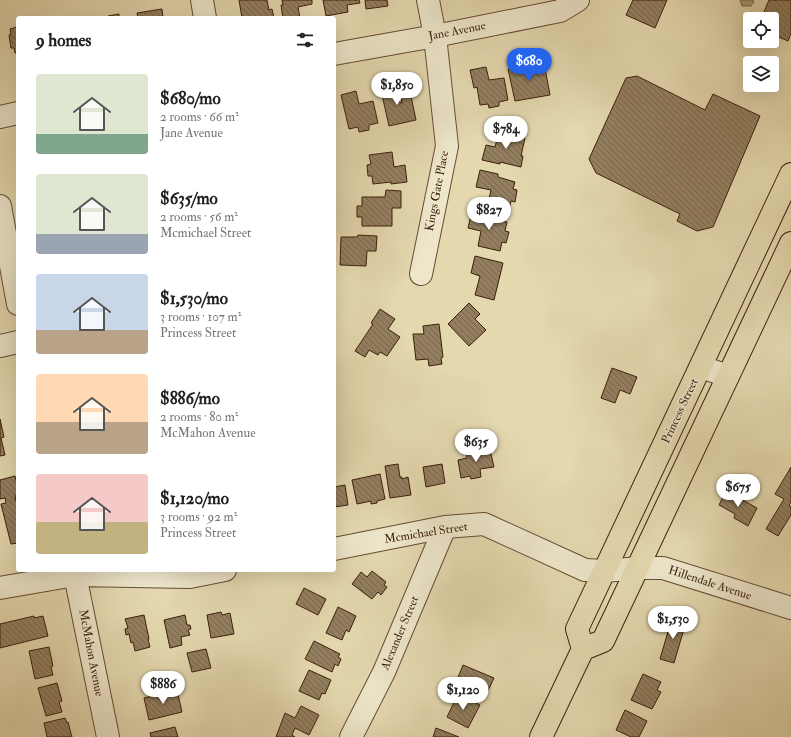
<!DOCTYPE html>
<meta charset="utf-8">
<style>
:root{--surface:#fff;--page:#f6f6f6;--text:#202124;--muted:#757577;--accent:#2563eb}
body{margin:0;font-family:"IM FELL Double Pica",serif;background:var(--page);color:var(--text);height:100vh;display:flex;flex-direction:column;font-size:15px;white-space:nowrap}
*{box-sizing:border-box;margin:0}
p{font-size:13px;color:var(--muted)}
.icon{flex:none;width:22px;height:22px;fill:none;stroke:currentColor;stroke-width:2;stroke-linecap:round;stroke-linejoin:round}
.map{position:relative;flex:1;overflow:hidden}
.panel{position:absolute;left:16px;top:16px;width:320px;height:556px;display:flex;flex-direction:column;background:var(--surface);border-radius:4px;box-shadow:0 4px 16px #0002}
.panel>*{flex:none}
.tools{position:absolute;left:743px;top:12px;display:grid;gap:8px}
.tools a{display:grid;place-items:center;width:36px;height:36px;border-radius:4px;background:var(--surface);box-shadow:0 4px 16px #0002;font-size:20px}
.price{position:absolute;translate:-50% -34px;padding:0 9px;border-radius:14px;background:#fff;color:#222;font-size:13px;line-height:26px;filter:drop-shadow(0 1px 2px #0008)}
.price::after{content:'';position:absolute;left:50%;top:24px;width:12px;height:9px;margin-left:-6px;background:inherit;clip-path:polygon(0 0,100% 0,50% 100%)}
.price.on{background:var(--accent);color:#fff}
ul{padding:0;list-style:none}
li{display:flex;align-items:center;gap:12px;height:100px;padding:0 20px}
li span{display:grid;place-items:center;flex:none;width:112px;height:80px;border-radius:4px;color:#555}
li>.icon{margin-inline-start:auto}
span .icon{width:48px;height:48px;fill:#fffc;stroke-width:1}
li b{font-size:17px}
h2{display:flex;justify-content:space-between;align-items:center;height:48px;padding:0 20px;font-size:17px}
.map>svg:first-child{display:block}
</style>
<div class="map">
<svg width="791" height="737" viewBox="0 0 791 737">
<defs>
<pattern id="water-waves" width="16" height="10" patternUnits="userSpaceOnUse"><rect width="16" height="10" fill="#ab9977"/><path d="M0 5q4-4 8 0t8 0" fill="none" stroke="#8c7c60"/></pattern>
<pattern id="building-back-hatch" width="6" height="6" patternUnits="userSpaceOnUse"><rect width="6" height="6" fill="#937f60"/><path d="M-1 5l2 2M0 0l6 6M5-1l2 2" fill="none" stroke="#79674d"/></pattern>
</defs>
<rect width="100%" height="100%" fill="#e4d8af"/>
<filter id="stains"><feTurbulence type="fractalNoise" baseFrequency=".005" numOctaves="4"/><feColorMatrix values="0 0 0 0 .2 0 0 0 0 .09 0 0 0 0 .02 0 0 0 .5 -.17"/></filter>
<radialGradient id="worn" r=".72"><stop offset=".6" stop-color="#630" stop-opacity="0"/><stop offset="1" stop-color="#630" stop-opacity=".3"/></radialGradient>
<path fill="url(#water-waves)" stroke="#7f684c" d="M 740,0 L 753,0 L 754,2 L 751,6 L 742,6 Z"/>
<path fill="url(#building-back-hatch)" stroke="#3c1e0b" d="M 239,0 L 267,0 L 269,10 L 272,9 L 274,18 L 257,18 L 256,17 L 242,18 Z
M 282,0 L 312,0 L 312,4 L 298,7 L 300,18 L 283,18 L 281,5 L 283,5 Z
M 323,0 L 359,0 L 360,3 L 347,5 L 348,12 L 326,16 Z
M 365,0 L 387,0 L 388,6 L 366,9 Z
M 633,0 L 667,0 L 655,28 L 626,15 Z
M 769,0 L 791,0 L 791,33 L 788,41 L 772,34 L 772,19 L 761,19 Z
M 162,9 L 163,18 L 138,18 L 137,13 Z
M 119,14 L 119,18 L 108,18 L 108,16 Z
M 17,26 L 18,26 L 18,53 L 15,53 L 14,48 L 11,48 L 9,35 L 11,34 L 10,29 L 17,27 Z
M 544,63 L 550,95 L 515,101 L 508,69 Z
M 486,67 L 489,80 L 504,78 L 508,100 L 499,102 L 499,106 L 489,108 L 488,104 L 480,105 L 477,87 L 474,88 L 470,70 Z
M 637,76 L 705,110 L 713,94 L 760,116 L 713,227 L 697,231 L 677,221 L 680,214 L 596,173 L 589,159 L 626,78 Z
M 396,83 L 400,103 L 402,103 L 401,97 L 411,96 L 416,120 L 389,126 L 380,86 Z
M 356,91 L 359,104 L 373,101 L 378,123 L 369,125 L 369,130 L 359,132 L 358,127 L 349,129 L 341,95 Z
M 499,132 L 525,138 L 521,156 L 523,156 L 521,167 L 500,162 L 500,164 L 482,160 L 486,145 L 495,147 Z
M 392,152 L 394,167 L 405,165 L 407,182 L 391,184 L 391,182 L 373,184 L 372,176 L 368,176 L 367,165 L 371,164 L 369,155 Z
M 480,170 L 498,174 L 498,177 L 515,182 L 513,189 L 517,190 L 515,202 L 511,201 L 509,209 L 488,204 L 491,190 L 476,187 Z
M 386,190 L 401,191 L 401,208 L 392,208 L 392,226 L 362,226 L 362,217 L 357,217 L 357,206 L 362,206 L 362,197 L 385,197 Z
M 472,211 L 490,216 L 489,218 L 507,222 L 505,231 L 509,232 L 506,243 L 502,242 L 500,251 L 478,246 L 481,231 L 468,228 Z
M 358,235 L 377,236 L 376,251 L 367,251 L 366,266 L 340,265 L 341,237 L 357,237 Z
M 475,256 L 503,263 L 494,300 L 475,295 L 480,276 L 471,273 Z
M 469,303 L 480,314 L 475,319 L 486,330 L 469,346 L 448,324 Z
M 380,309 L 395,319 L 388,329 L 400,337 L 387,356 L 380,352 L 378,355 L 369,350 L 365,357 L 355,351 L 373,324 L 371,323 Z
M 439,324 L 443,357 L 441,358 L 442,364 L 429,366 L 428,359 L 416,360 L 413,334 L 424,334 L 423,326 Z
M 612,368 L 637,377 L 630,394 L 620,390 L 615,403 L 601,398 Z
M 0,419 L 4,437 L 1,438 L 5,455 L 0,456 Z
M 484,446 L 485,450 L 490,450 L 494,467 L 480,469 L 481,477 L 471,479 L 470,476 L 461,478 L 458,460 L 467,458 L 466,454 L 479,451 L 478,447 Z
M 398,464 L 400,477 L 402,477 L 402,479 L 408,477 L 411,495 L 390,498 L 385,466 Z
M 442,464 L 445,483 L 426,487 L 423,467 Z
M 791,467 L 791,502 L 789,505 L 791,507 L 791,515 L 778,536 L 766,529 L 784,499 L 775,494 Z
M 380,474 L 385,499 L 377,501 L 377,503 L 371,504 L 371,501 L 357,504 L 352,480 Z
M 15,476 L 18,488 L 18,495 L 15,496 L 16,501 L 18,500 L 18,543 L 11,544 L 1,504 L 6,503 L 5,498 L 0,499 L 0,480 Z
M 345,485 L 348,505 L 334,507 L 334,487 Z
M 726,491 L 757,508 L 748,526 L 734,518 L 735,514 L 719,505 Z
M 372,571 L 386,582 L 384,585 L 387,587 L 381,595 L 378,592 L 372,599 L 352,584 L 361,572 L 367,577 Z
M 304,588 L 326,599 L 318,615 L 296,604 Z
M 338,607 L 356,616 L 349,632 L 346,630 L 342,640 L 326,633 Z
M 221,612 L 222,615 L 230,613 L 234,634 L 211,638 L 207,615 Z
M 144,615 L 149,639 L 148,639 L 150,647 L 135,651 L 133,642 L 131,643 L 129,634 L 126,635 L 125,629 L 128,628 L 125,619 Z
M 185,615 L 187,625 L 190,625 L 191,629 L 188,630 L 190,635 L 181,637 L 182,645 L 170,648 L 164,620 Z
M 34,616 L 34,618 L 43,616 L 48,636 L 0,648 L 0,624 Z
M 672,618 L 686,622 L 674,663 L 660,659 Z
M 314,641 L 340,654 L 338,657 L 341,659 L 338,666 L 335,664 L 332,672 L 305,659 Z
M 49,647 L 53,666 L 51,667 L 53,675 L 35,679 L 29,651 Z
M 206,649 L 211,668 L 192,672 L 187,653 Z
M 463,665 L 494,678 L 487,693 L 457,680 Z
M 309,670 L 331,680 L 325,694 L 322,693 L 319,700 L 299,691 Z
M 643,674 L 661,682 L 657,690 L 661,692 L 652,709 L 631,700 Z
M 57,683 L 62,701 L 59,702 L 62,712 L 46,716 L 38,688 Z
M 177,690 L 182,712 L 149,720 L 144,698 Z
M 458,694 L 480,705 L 468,728 L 447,717 Z
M 301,706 L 319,715 L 309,735 L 295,728 L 292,735 L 295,737 L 276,737 L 285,713 L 295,718 Z
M 625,710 L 647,721 L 639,737 L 631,737 L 616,730 Z
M 65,718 L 67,723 L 68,722 L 72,737 L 47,737 L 44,723 Z
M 175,727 L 178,737 L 151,737 L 150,733 Z
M 436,728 L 459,737 L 433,737 Z"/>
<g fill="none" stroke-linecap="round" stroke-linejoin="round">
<g stroke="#664c34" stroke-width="24">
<path id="minor" d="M 202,0 L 205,18
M 334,54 L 435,36 L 560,11 L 578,0
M 0,117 L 18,113
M 0,206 L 18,304
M 421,274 L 447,146 L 435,36 L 428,0
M 0,346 L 18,342
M 701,367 L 728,376
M 334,549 L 445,527 L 484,524 L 585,570 L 604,571 L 639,568 L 663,568 L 791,608
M 74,570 L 108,737
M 0,588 L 75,575 L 190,577 L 225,570
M 351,737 L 384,672 L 445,527"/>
</g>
<g stroke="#3c1e0b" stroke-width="24">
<path id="major" d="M 583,649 L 603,641 L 791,243
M 541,737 L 583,649 L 577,629 L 791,174"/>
</g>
<use href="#minor" stroke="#ede6cb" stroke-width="22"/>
<use href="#major" stroke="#e4d8af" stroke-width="22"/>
</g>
<g text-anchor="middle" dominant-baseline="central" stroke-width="3.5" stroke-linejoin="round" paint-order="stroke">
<g font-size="12" fill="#3c1e0b" stroke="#ede6cb">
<text transform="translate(457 31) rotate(-11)">Jane Avenue</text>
<text transform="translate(437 191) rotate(-79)">Kings Gate Place</text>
<text transform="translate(680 411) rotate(-65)">Princess Street</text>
<text transform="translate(426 533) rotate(-9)">Mcmichael Street</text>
<text transform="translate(710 583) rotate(18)">Hillendale Avenue</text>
<text transform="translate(400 633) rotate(-67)">Alexander Street</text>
<text transform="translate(91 653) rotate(79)">McMahon Avenue</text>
</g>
</g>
<rect width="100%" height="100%" filter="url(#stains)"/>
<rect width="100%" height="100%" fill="url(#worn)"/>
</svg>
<div class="tools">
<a><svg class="icon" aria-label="locate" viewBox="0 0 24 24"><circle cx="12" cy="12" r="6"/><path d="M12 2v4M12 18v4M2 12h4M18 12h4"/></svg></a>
<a><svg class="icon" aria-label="layers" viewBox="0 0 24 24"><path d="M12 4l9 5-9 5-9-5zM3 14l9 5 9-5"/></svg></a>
</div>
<b class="price on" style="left:529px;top:82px">$680</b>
<b class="price" style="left:397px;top:106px">$1,850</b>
<b class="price" style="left:506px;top:150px">$784</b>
<b class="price" style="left:489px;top:231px">$827</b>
<b class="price" style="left:476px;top:463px">$635</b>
<b class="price" style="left:738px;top:508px">$675</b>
<b class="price" style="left:673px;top:640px">$1,530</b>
<b class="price" style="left:163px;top:705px">$886</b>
<b class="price" style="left:463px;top:711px">$1,120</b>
<section class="panel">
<h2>9 homes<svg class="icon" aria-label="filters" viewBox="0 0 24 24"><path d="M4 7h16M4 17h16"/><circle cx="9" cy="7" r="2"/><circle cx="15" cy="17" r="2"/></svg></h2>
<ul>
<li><span style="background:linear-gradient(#dfe7d0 75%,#7fa58c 0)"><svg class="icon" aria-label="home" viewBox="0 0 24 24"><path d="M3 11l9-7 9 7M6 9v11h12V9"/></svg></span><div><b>$680/mo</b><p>2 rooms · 66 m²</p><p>Jane Avenue</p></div></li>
<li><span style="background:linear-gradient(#dfe7d0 75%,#9aa5b1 0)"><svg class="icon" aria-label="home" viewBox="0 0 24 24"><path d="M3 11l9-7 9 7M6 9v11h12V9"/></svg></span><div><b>$635/mo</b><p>2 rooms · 56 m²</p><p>Mcmichael Street</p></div></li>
<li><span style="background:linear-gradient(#c9d6e8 70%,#b9a48a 0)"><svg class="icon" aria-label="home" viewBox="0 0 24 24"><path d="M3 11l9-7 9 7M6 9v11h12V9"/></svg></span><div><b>$1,530/mo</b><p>3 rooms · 107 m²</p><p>Princess Street</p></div></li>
<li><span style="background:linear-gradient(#ffd9b3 60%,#b9a48a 0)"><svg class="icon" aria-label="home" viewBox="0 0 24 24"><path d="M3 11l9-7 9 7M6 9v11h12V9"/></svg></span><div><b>$886/mo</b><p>2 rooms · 80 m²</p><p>McMahon Avenue</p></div></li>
<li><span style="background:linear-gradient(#f6c9c9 60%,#c2b280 0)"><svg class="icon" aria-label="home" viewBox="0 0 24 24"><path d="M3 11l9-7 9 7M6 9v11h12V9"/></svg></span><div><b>$1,120/mo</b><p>3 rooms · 92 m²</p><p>Princess Street</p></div></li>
</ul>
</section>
</div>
